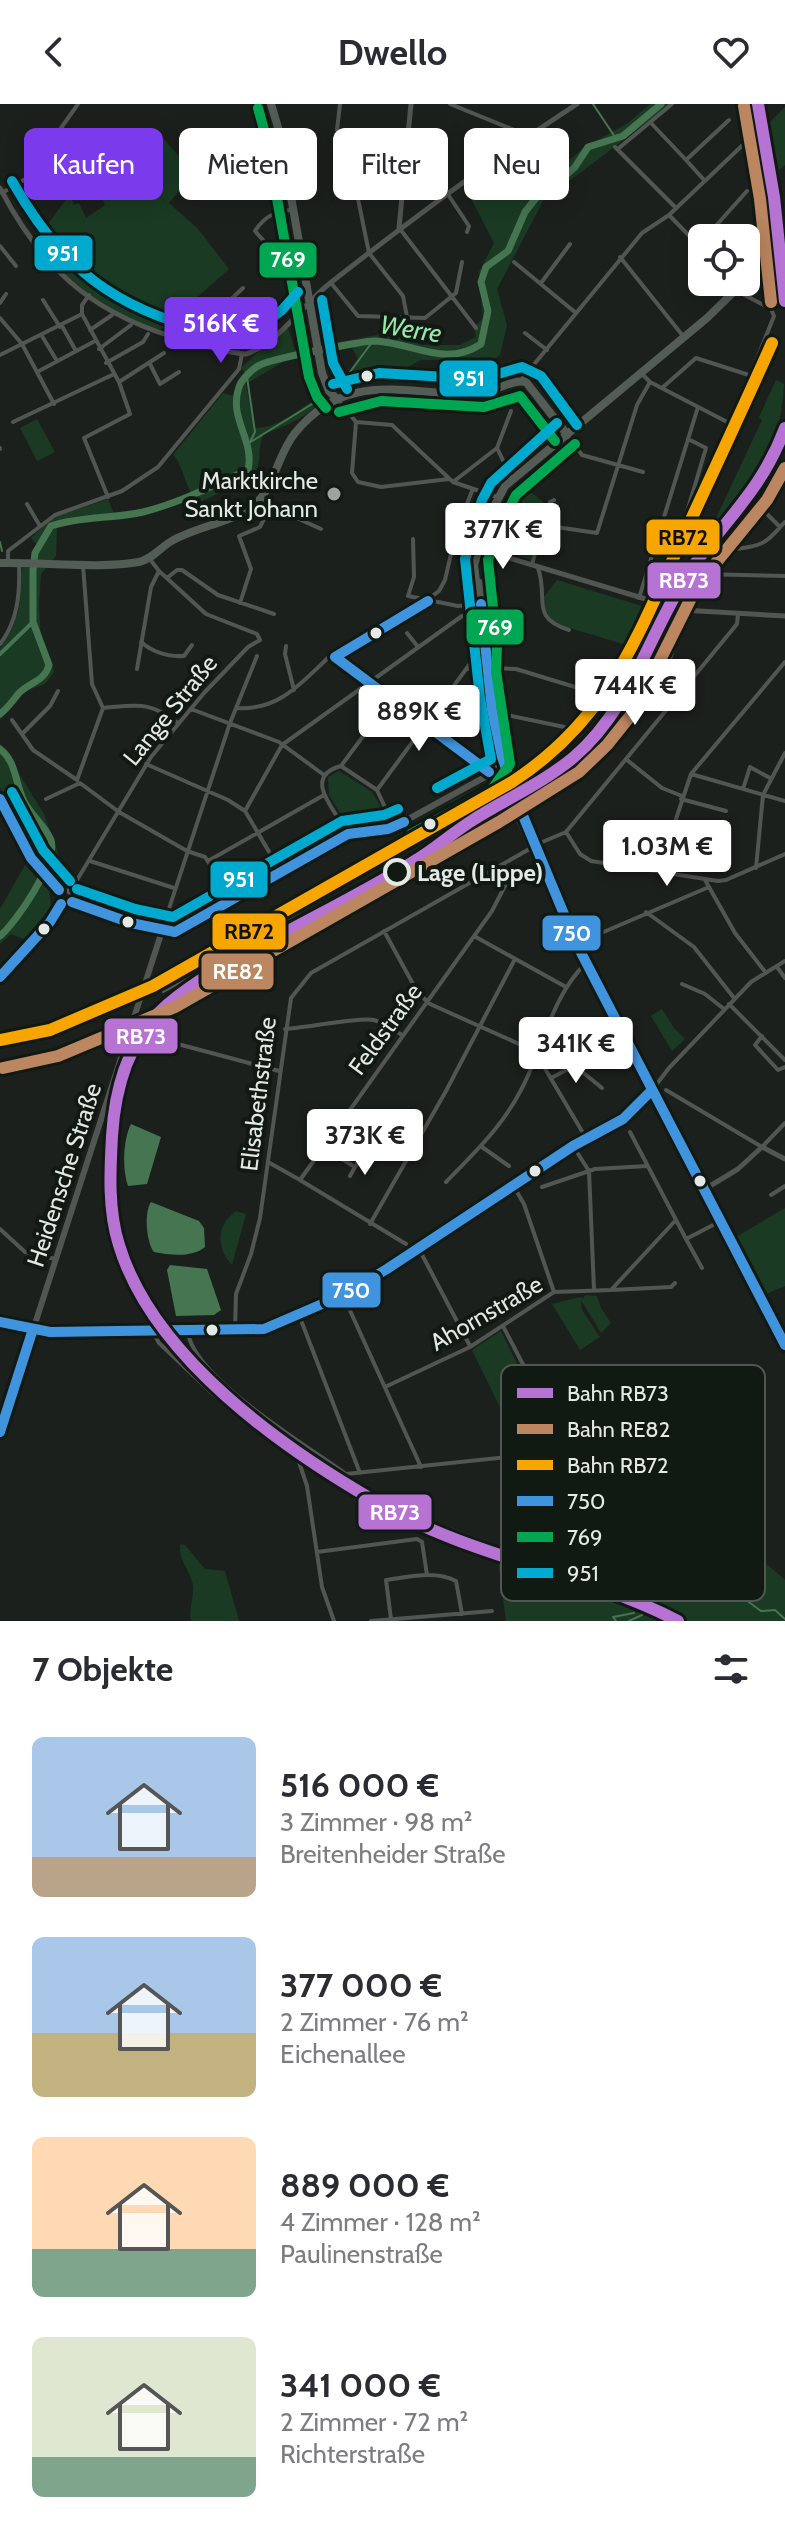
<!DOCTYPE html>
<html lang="de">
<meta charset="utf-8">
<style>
:root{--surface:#fff;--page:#f7f7f7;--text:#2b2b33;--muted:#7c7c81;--accent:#7c3aed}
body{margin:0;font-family:Cabin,sans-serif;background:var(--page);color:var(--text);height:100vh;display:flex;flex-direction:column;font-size:30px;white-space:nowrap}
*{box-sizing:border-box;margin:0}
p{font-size:26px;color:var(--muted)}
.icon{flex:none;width:44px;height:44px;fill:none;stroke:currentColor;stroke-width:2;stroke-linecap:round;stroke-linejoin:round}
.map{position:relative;height:1517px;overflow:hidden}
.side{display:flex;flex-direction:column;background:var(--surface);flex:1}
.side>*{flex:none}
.top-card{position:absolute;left:24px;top:24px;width:738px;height:72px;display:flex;gap:16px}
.controls{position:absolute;left:688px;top:120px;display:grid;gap:16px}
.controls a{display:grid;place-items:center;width:72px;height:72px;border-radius:12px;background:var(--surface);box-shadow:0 4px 20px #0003;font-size:40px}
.price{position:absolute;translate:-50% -68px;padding:0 18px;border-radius:8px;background:#fff;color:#222;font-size:26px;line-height:52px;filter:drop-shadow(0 2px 4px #0008)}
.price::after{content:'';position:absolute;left:50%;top:48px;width:24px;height:18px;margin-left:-12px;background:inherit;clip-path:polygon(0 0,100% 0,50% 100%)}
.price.current{background:var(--accent);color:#fff}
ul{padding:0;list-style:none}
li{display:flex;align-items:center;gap:24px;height:200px;padding:0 32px}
li span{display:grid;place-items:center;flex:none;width:224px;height:160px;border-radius:12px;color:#555}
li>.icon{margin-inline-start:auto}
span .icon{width:96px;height:96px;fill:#fffc;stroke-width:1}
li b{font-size:34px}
h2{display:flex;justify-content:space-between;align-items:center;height:96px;padding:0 32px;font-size:34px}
.chip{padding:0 28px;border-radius:12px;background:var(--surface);box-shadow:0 4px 20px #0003;font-size:28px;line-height:72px}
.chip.current{background:var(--accent);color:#fff}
header{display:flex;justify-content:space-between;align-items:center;height:104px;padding:0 32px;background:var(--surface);font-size:36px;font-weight:700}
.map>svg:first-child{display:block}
</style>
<header><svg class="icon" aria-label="back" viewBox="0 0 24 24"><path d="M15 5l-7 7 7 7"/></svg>Dwello<svg class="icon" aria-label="heart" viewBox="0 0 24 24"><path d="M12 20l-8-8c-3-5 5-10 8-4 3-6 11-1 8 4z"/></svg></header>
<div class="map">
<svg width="785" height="1517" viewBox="0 0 785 1517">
<rect width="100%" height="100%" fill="#1c201d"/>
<path fill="#1a3a23" d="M 650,0 L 671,0 L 543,97 L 497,185 L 507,221 L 500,251 L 494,255 L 421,256 L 382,276 L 337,284 L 358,255 L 352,244 L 286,256 L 246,280 L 254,324 C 280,325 304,301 326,288 C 317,310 284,323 264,330 C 256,345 263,360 253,374 L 195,400 L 178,357 L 173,351 L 223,289 L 233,292 L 244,268 L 241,264 L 287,221 L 295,246 L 388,229 L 422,241 L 460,241 L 476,233 L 474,223 L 483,214 L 479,168 L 494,139 L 464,81 L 477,76 L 509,50 L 533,85 L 585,43 L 628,19 Z
M 785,3 L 785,61 L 779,66 L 781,84 L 775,85 L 765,23 Z
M 162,33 L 194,69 L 169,99 L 198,125 L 229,165 L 160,226 C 111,212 68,176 34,139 L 70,90 L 74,101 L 79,99 L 86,114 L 105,101 L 93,78 L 103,73 L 121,70 Z
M 776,276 L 784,280 C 780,353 750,387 706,441 L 704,440 L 762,316 L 759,313 Z
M 37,315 L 55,348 L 37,357 L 20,324 Z
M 523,382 L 546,400 L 531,456 L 496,443 L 489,435 L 503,398 L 515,384 L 519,387 Z
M 108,395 L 114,410 L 76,414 L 57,423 L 56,452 L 41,470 L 39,500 L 41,536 L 51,555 L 54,568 L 45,580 L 23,588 L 0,616 L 0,544 L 12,525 L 19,503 L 22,464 L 35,464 L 39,443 L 31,434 L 52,414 Z
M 557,476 L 658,507 L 640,545 L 553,519 L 545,506 L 544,493 Z
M 0,639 L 44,710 L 63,763 L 72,773 L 64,776 L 56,775 L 40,758 L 0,683 Z
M 339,667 L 372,688 L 387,713 L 386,720 L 350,723 L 347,720 L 329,691 L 328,673 Z
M 502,671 L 509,689 L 459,715 L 450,698 Z
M 25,761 L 49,787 L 51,802 L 26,836 L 11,830 L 0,840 L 0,805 Z
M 662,905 L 674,924 L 685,935 L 672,947 L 651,912 Z
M 785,1104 L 785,1182 L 766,1190 L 736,1133 Z
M 236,1107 L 246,1110 L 232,1161 C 216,1144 216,1121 236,1107 Z
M 586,1191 L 597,1192 L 601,1204 L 611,1219 L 601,1229 L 581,1196 L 582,1206 L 600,1233 L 580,1246 L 552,1200 L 581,1193 L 582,1195 Z
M 501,1227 L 529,1284 L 540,1347 L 523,1350 L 472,1246 Z
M 395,1406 L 416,1410 L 578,1472 L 606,1460 L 650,1424 L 692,1406 L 674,1466 L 699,1446 L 761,1455 L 785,1476 L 785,1517 L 682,1517 L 660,1504 L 619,1489 L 466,1438 Z
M 180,1440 L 185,1441 L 205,1465 L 225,1467 L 239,1517 L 191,1517 C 188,1504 196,1489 192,1477 C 187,1462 179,1457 180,1440 Z
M 498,1456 L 632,1498 L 668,1517 L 506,1517 Z"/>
<path fill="#457551" d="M 131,1020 L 161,1033 L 147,1080 L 128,1082 C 122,1065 123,1036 131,1020 Z
M 151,1098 L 199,1117 L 204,1124 L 205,1143 C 192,1154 170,1151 154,1148 C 146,1138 144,1108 151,1098 Z
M 170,1161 L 207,1165 L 221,1206 L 214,1211 L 176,1212 L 167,1166 Z"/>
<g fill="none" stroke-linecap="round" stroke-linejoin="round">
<path stroke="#457551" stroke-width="2" d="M 593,0 L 615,33
M 247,273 L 255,328 L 250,338
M 338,284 L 373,237
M 249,339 L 325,292
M 0,438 L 2,447
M 616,1517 L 613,1513 L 634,1509
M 629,1517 L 642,1511 L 656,1486 L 667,1490 L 719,1482 L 726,1491 L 738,1490 L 761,1507 L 775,1506 L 785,1515"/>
<path stroke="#457551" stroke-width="4" d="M 0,550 L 33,518"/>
<path stroke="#457551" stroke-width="7" d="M 0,610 C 8,604 13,596 19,589 C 30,578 45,577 49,561 L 33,518 L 33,466 L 35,449 L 51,422 C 82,412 112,415 143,408 C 179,399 214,381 248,366 C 255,336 228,314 239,283 C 241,276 253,264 260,261 C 270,255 362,237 375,237 C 414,239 445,264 481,240 L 488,207 L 481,178 L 486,163 L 508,147 L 525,108 L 543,85 L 561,76 L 575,63 L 588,43 L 623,32 L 661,0
M 0,645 C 16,657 15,678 23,695 C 29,710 45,721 51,736 C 58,757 16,819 0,832"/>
<path stroke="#525653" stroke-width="4" d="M 340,0 L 337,26 L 341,30 L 403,68
M 450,0 L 529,32
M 651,19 L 686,56 L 729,16
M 615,43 L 675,103
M 619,44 L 672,0
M 686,56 L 705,77
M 356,85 L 369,149 L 403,192 L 407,213
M 2,89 L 42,65 L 49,41 L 78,0
M 447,89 L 469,122 L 467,128
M 669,111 L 702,145
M 400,125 L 476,224
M 705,134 L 747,87
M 263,136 L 255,127 C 264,113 275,107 291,106
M 0,142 L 16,162
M 620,153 L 683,232
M 514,158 L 576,209
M 331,179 L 358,212 L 425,214 L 456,189 L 462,158
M 541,179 L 570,140
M 43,196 L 60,223
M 0,199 L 6,190
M 82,210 L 119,278 L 130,310 L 84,334 L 108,393
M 82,210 L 82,201 L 89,191
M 0,214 L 22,240 L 54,300
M 62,222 L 76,247
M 90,226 L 112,211
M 525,229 L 547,246
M 42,232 L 57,257
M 194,239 L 196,228 L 243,184
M 99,245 L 131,221
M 0,251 L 82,210
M 106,259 L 143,238 L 148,230
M 150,260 L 160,280 L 179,268
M 39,267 L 95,237
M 642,270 L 650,278 L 731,320 L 774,212 L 771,205 L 737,187
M 522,275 L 642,129 L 669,111 L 748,36
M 119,278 L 164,249
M 662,284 L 696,254 L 752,272
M 339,297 L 356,318 L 352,369 L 358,378 L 381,383 L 449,375
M 13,318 L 112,271
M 356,318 L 392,321 L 453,378 L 497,393
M 567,331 L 582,351 L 643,368
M 497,344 L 512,375
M 0,345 L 0,344
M 453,378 L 497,344 L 511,307
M 472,387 L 456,428 L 445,476 L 439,487 L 407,511 L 335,553 L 489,667
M 259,397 L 321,425
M 27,400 L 40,422
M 543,421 L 597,429 L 637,301 L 650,278
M 780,423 L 764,407 L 762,400 L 785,357
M 661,426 L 681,428 L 706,344 L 688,335
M 413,435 L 414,473 L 408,492 L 458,502 L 479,500
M 8,457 L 8,447 L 55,411 L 122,387 L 158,363 L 239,265 L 242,250
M 532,460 L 550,398 L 554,396
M 538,464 C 549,495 529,513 569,526
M 699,470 L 785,472
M 167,474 L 177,466 L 182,466 L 218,491 L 274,510
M 639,494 L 698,303
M 240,499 L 251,465 L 239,432 L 260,423 L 270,403
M 407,529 L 418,543
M 141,538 C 154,549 167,553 184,552 L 192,541
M 0,540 C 18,517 20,489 19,461
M 286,542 L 285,550 L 294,586
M 668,560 C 680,531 687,462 719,449 C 732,443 749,446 762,439 C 771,435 778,425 785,418
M 491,564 L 516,565 L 611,594
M 137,565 L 151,483 L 159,467
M 467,565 L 475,563 L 482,568
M 103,604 C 137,601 150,597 178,619
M 236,604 C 279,607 301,579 330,552
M 191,605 L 279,638 L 324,671
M 497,609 L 569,624 L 579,631
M 12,616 L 33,646 L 77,676
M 22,630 L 50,602 L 58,587
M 627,656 L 662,684 L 682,692
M 146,660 L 228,696 L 245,707 L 281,768
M 341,662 L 390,596
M 691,670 L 785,697
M 77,676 L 103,604 L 92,580 L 83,461
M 743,685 L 750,663 L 770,674
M 377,686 L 475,553
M 46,695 L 80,679 L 119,708 L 187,747 L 205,753 L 233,796
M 681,695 L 726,707
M 519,705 L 525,705 L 528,710 L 580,838 L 586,859 L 573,841 L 517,714 Z
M 245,707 L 282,641 L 462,512
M 566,728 L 580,750 L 591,757 L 718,777 L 726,776 L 785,750
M 348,730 C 337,708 300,673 341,662 L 377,686 L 394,723
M 90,757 L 174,784
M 208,757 L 324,691
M 756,764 L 763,691 L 785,649
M 670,771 L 676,715 L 691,670 L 785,558
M 709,783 L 735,829 L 766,869
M 71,786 L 151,653 L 204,589 L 248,543 L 260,536 L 257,530 L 206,510 L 159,467 L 149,454
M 646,808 L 694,843 L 734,894
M 162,826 L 230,619 L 257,552
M 384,827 L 418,889 L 430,900 L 537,948
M 474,832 L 566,883
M 580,838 L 709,783 L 705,776
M 777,863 L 785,874
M 682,880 L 705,890 L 724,905
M 729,900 L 785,956
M 285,925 C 305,924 360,913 374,916 C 384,919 393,925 402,931
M 129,927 L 279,967
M 762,932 L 755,941 L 778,966 L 785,963
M 537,951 L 586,1034
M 551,974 L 572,963 L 580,966 L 602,984
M 653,985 L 669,964 L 751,878 L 785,857
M 666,986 L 762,1043 L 785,1019
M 630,1028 L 686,1135 L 719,1118
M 573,1042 L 589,1067 L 594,1186
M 322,1043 L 355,1063 L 364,1048 L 353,1039
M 482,1043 L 509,1062
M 268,1058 L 300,1076 L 492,807 L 509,774 L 504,761
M 350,1072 L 355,1063
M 300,1076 L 406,1140
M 446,1078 C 474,1049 502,1023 521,986 C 543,945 551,893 586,859
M 513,1081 L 524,1100 L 554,1188
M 542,1083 L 595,1065 L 647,1062
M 771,1091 L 785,1082
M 370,1120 L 446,987 L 515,855
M 0,1125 L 25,1148 L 55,1155
M 686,1135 L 702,1164
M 419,1145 L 470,1242
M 611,1186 L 671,1183 L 675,1179
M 343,1191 L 421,1363
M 299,1211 L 360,1369
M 504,1224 L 528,1270
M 235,1225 L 236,1190 L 251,1150 L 260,1114 L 291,894 L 311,869 L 540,739 L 566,728 L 737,520 L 738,510
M 153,1228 L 159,1239 L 213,1290 L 298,1355 L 307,1382 L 322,1483 L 334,1517
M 188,1228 C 193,1274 308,1342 346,1370 L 537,1350
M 385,1283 L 470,1243 L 554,1188 L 611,1186 L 675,1117
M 299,1357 L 362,1398
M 317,1448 L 417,1435 L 422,1438 L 427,1471
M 391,1515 L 386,1476 C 409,1473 435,1466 456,1477 L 462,1510
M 371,1517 L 492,1507"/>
<path stroke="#525653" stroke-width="5" d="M 0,84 C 44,169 98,214 191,238 C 209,243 227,249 246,250 C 278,239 303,201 329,180 C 409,117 491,56 577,0
M 399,124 L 411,0
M 479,445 L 682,506 L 785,512
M 705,1085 L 738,1065 L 762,1043 L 785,1055
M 0,1218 L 50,1228 L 264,1225 L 343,1191 L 387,1165 L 573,1042 L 623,1015 L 651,987"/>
<path stroke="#525653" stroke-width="6" d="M 480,478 L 498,617
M 483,551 L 484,588 L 496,648 L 495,661 L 486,671
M 72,798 C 94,809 153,831 177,827 L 348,730 L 394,723 L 485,673 L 498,670 L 505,662
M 0,1328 L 162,827"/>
<path stroke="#545c56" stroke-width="8" d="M 271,0 L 280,30 L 322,269 L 329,287 L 336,294
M 785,138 L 707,214 L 505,382 L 488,414 L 474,461 L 492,606 L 507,670 L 576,839 L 785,1241
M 0,459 C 41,458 101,465 139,458 C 152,455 159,445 170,438 C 193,424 224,420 248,406 C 274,390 276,352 295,329 C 347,265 405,291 474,290 C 492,290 510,275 526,278 L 566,329
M 0,695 L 31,754 L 59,786
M 59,786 L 68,784 L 74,791 L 71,799 L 61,800
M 0,873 L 50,818 L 61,800"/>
<path stroke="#535754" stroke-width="2" d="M 507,697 L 532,685
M 163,888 C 272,831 369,757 482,708"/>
<g stroke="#111913" stroke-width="16">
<path id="bus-1" d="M 481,500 L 492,606 L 502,653 L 519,702 L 576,839 L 785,1241
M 335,553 L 489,668
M 335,553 L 428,497
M 0,695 L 31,754 L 59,786
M 72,798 L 131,819 L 175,828 L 348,730 L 388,725 L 404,718
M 0,873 L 50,818 L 61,800
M 0,1218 L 50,1228 L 264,1225 L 343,1191 L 387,1165 L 573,1042 L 623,1015 L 651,987
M 0,1328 L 33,1225"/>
</g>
<g stroke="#111913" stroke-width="16">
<path id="bus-2" d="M 258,4 L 266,33 L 309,273 L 317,293 L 326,304
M 339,308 L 381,297 L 484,303 L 520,292 L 555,337
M 451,708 L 492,685 L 510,660 L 496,567 L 497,542 L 488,456 L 501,420 L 516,391 L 575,340
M 411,730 L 466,700"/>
</g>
<g stroke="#111913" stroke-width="16">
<path id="bus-3" d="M 12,77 C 56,154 102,197 188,222 C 207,228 227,237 248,235
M 322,196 L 333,259 L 347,285
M 240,238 L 282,206 L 298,188
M 333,280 L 379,269 L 480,275 L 522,263 L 541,272 L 577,321
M 437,684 L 491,655 L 480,594 L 465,455 L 482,396 L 491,379 L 557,319
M 12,688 L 43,746 L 70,777
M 77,785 L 135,805 L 173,813 L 342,717 L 384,711 L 398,705"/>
</g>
<use href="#bus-1" stroke="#4094de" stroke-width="10"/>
<use href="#bus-2" stroke="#00a651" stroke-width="10"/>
<use href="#bus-3" stroke="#00a9ce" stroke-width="10"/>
<g stroke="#111913" stroke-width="18">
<path id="rail-1" d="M 758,0 L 774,93 L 785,197
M 678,1517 C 583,1468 473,1454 380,1400 C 282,1344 153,1253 119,1141 C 108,1106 110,1068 112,1032 C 115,983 129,934 167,901 C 204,869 250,848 292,825 C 333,803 374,782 413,758 C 434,746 452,729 473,716 C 506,695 543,679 574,653 C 629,606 647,536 684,476 C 720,419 760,391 785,324"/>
</g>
<g stroke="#111913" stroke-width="18">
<path id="rail-2" d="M 744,2 L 760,95 L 771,198
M 3,964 L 58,952 L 175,903 L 499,718 L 579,668 L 607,641 L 635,606 L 697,482 L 767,396 L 785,364"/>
</g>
<g stroke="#111913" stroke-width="18">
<path id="rail-3" d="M 0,936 L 50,926 L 153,882 L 512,678 C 609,615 637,533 683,433 C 713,368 743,304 772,239"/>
</g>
<use href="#rail-1" stroke="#b673d3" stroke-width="12"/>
<use href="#rail-2" stroke="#bb8660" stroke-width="12"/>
<use href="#rail-3" stroke="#f7a600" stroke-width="12"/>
</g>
<g fill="#e4e9e5" stroke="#111913" stroke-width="3">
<circle cx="367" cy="272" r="7"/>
<circle cx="376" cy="529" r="7"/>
<circle cx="430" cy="720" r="7"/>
<circle cx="128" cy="818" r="7"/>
<circle cx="44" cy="825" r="7"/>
<circle cx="535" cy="1067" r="7"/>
<circle cx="700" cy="1077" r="7"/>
<circle cx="212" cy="1226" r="7"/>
</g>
<circle fill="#9ea39f" stroke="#111913" stroke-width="3" cx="334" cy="390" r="8"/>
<circle fill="#111913" stroke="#e4e9e5" stroke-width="4" cx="397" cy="768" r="12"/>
<g text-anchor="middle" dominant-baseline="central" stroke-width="8" stroke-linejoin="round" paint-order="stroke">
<g font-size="24" fill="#e4e9e5" stroke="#111913" text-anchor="end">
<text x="318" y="376">Marktkirche<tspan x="318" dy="28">Sankt Johann</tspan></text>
</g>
<g font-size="24" fill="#e4e9e5" stroke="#111913">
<text transform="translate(170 606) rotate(-51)">Lange Straße</text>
<text transform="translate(385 925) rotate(-54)">Feldstraße</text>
<text transform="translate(258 990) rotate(-83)">Elisabethstraße</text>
<text transform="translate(64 1071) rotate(-72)">Heidensche Straße</text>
<text transform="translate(486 1209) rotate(-30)">Ahornstraße</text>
</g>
<g font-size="24" font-weight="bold" fill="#e4e9e5" stroke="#111913" text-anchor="start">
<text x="417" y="768">Lage (Lippe)</text>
</g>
<g font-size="26" font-style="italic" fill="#98e6aa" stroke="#111913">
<text transform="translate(411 225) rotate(9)">Werre</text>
</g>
</g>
<rect x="501" y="1261" width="264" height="236" rx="12" fill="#111913" stroke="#505752" stroke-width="2"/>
<rect x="517" y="1284" width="36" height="10" fill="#b673d3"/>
<rect x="517" y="1320" width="36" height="10" fill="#bb8660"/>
<rect x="517" y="1356" width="36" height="10" fill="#f7a600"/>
<rect x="517" y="1392" width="36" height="10" fill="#4094de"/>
<rect x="517" y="1428" width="36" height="10" fill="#00a651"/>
<rect x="517" y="1464" width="36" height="10" fill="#00a9ce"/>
<g font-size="22" fill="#e4e9e5">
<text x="567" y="1297">Bahn RB73</text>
<text x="567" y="1333">Bahn RE82</text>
<text x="567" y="1369">Bahn RB72</text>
<text x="567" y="1405">750</text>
<text x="567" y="1441">769</text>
<text x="567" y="1477">951</text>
</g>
<g stroke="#111913" stroke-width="3">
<rect x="33" y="130" width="61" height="38" rx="8" fill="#00a9ce"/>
<rect x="258" y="137" width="60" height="38" rx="8" fill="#00a651"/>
<rect x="438" y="255" width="61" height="39" rx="8" fill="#00a9ce"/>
<rect x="645" y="414" width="76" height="38" rx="8" fill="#f7a600"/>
<rect x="646" y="457" width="76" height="39" rx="8" fill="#b673d3"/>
<rect x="465" y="504" width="60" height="38" rx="8" fill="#00a651"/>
<rect x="209" y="756" width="60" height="39" rx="8" fill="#00a9ce"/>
<rect x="211" y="808" width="76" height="39" rx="8" fill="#f7a600"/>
<rect x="541" y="810" width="61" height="38" rx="8" fill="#4094de"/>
<rect x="200" y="848" width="75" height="39" rx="8" fill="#bb8660"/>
<rect x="103" y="913" width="76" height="38" rx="8" fill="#b673d3"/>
<rect x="321" y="1167" width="61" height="38" rx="8" fill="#4094de"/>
<rect x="357" y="1389" width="76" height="38" rx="8" fill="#b673d3"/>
</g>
<g font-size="22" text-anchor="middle" font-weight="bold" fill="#fff">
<text x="63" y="157">951</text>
<text x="288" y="163">769</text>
<text x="469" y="282">951</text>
<text x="684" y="484">RB73</text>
<text x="495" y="531">769</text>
<text x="239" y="783">951</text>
<text x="572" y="837">750</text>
<text x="238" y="875">RE82</text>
<text x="141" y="940">RB73</text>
<text x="351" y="1194">750</text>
<text x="395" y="1416">RB73</text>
</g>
<g font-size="22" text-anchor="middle" font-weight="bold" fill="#111">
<text x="683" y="441">RB72</text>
<text x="249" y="835">RB72</text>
</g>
</svg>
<div class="controls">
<a><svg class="icon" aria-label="locate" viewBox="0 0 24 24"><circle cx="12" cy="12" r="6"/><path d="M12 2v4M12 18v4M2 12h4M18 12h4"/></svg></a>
</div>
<b class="price current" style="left:221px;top:261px">516K €</b>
<b class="price" style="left:503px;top:467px">377K €</b>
<b class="price" style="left:635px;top:623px">744K €</b>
<b class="price" style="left:419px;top:649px">889K €</b>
<b class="price" style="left:667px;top:784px">1.03M €</b>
<b class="price" style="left:576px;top:981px">341K €</b>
<b class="price" style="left:365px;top:1073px">373K €</b>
<div class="top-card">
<a class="chip current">Kaufen</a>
<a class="chip">Mieten</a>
<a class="chip">Filter</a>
<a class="chip">Neu</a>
</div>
</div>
<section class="side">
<h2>7 Objekte<svg class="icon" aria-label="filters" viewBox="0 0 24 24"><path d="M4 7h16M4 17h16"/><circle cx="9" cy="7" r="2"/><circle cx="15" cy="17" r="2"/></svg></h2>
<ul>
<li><span style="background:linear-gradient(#a9c7e8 75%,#b9a48a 0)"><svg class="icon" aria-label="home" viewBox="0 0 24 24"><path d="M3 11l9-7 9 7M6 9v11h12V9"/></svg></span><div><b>516 000 €</b><p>3 Zimmer · 98 m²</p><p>Breitenheider Straße</p></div></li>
<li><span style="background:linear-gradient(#a9c7e8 60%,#c2b280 0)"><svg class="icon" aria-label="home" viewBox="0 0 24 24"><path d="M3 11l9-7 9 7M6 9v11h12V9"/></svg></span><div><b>377 000 €</b><p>2 Zimmer · 76 m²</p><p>Eichenallee</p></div></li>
<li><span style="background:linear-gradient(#ffd9b3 70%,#7fa58c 0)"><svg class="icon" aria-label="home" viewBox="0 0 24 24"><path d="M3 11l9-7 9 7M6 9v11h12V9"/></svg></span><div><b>889 000 €</b><p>4 Zimmer · 128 m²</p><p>Paulinenstraße</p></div></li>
<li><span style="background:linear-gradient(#dfe7d0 75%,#7fa58c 0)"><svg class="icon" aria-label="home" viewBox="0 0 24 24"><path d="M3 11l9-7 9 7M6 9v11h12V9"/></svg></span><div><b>341 000 €</b><p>2 Zimmer · 72 m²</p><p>Richterstraße</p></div></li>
</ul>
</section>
